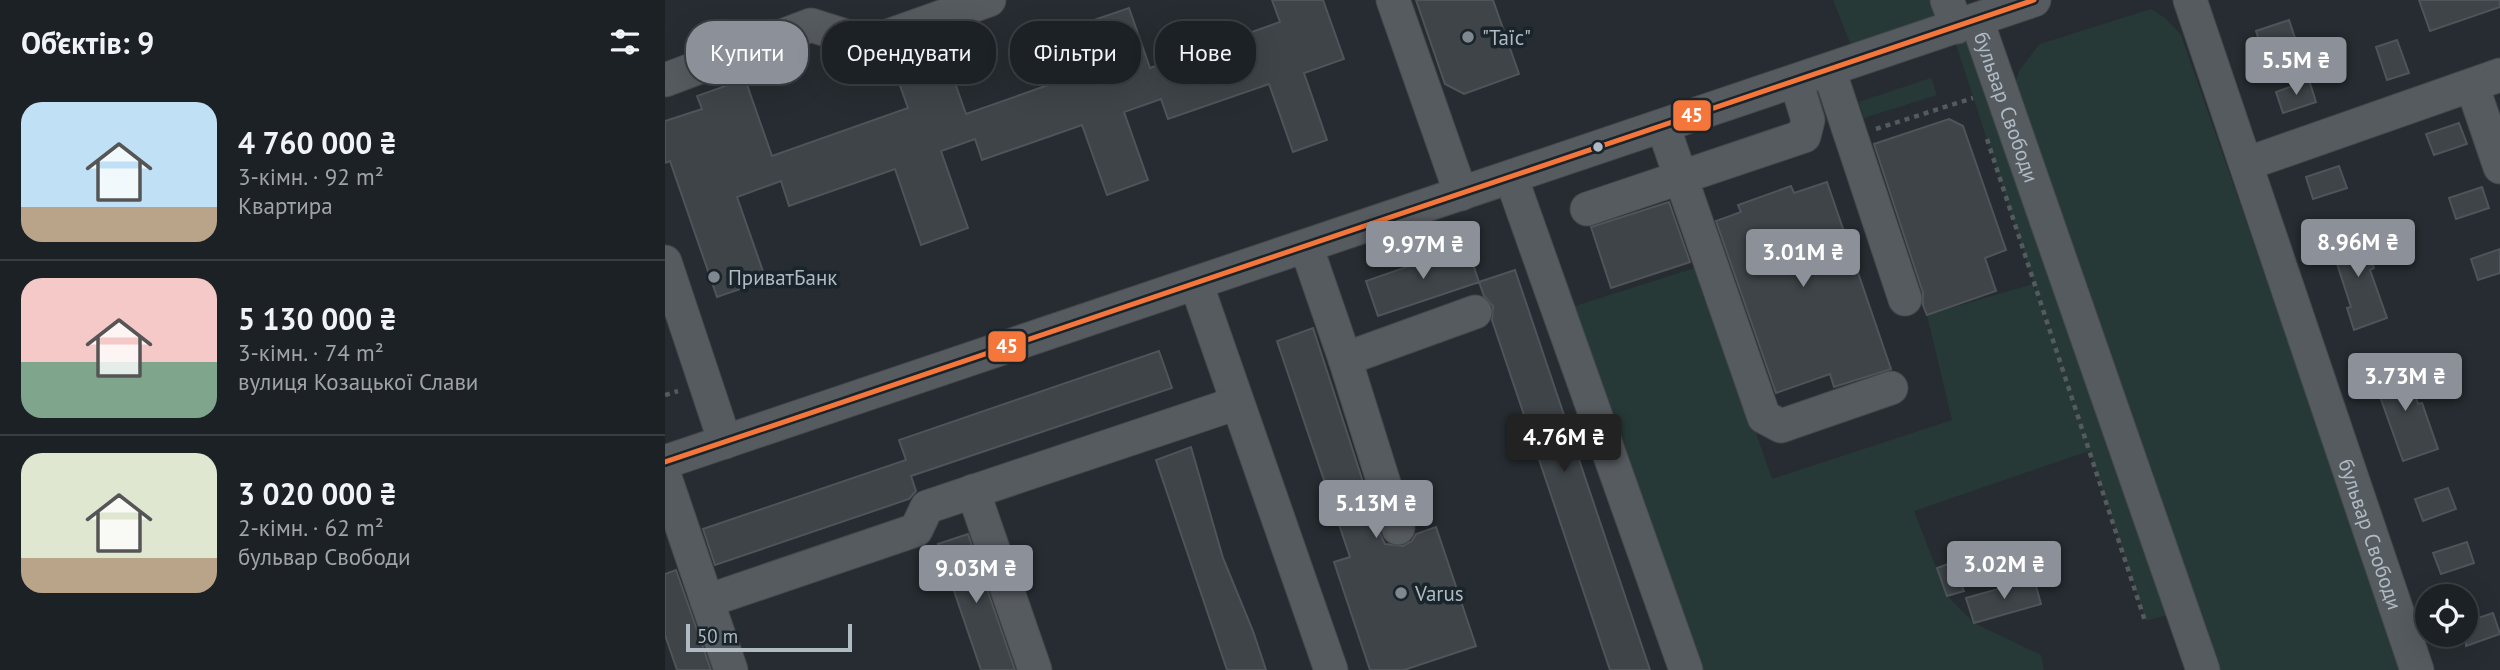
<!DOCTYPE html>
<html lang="uk">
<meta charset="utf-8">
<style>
:root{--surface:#1c2125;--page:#25292d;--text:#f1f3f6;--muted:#a0a3a7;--line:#3a3e42;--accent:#8c9099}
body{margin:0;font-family:"PT Sans",sans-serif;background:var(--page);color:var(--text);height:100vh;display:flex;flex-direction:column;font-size:26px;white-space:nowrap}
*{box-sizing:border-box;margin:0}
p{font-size:23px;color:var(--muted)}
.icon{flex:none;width:38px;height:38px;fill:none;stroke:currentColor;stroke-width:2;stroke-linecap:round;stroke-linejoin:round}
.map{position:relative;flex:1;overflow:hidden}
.panel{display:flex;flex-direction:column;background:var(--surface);width:665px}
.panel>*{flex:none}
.hud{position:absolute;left:21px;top:21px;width:665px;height:63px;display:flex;gap:14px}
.controls{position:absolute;left:1750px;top:584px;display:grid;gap:14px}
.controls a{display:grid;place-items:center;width:63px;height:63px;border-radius:50%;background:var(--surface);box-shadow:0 7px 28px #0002,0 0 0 2px var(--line);font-size:35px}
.scale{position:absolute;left:21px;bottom:18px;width:166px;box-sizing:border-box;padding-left:7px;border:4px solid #afbac3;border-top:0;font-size:19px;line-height:24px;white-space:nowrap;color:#afbac3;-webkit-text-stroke:5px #1a242b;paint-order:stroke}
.price{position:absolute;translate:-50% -60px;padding:0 16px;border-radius:7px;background:var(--accent);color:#fff;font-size:23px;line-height:46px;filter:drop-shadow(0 2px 4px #0008)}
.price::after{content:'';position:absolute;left:50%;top:42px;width:21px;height:16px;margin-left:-10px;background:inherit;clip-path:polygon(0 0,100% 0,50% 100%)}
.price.active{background:#222;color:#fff}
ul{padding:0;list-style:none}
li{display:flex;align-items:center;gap:21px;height:175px;padding:0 21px}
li+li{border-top:2px solid var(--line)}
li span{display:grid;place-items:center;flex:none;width:196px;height:140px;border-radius:21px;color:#555}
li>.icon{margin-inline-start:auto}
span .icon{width:84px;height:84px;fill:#fffc;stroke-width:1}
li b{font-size:30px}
h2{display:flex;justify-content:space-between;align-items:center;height:84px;padding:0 21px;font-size:30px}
.chip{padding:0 24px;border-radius:28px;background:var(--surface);box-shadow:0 7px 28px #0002,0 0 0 2px var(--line);font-size:24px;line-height:63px}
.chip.active{background:var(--accent);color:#fff}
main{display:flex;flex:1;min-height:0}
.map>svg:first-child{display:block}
</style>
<main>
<section class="panel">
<h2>Об’єктів: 9<svg class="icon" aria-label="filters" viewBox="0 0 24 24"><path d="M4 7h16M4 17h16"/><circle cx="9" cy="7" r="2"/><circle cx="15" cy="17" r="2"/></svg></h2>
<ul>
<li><span style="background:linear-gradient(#bfe0f5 75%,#b9a48a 0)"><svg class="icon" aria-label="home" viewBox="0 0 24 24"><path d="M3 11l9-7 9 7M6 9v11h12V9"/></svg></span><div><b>4 760 000 ₴</b><p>3-кімн. · 92 m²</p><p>Квартира</p></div></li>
<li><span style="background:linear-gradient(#f6c9c9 60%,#7fa58c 0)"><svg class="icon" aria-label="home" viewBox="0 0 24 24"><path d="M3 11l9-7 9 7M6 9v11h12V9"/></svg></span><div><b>5 130 000 ₴</b><p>3-кімн. · 74 m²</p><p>вулиця Козацької Слави</p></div></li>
<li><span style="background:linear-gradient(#dfe7d0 75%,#b9a48a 0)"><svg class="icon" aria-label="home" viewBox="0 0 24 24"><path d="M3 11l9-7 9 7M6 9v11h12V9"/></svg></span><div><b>3 020 000 ₴</b><p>2-кімн. · 62 m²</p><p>бульвар Свободи</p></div></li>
</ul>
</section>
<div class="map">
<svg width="1835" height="670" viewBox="0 0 1835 670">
<rect width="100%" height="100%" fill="#262c31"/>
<path fill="#263937" d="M 1168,0 L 1276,0 L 1312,21 L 1515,611 L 1481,621 L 1424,451 L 1249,511 L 1282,596 L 1309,623 L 1376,655 L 1379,670 L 1033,670 L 907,307 L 1033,267 L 1107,479 L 1287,420 L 1262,315 L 1368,284 L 1392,354 L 1286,29 L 1192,60 Z
M 1486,9 L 1500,18 L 1516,35 L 1738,670 L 1552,670 L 1350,83 L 1355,69 L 1375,44 Z
M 1266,78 L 1272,95 L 1199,118 L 1194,102 Z"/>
<path fill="#3e4448" stroke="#4e5459" stroke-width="2" d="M 607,0 L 658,0 L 679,59 L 639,73 L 662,140 L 628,152 L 604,84 L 503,119 L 496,99 L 459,112 L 483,180 L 442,195 L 417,125 L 317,160 L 310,139 L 276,151 L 303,228 L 256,245 L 230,169 L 124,206 L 116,181 L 72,197 L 101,280 L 52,297 L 5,161 L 0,163 L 0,121 L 37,109 L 32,96 L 80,79 L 107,156 L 243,108 L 227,63 L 277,46 L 301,114 L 426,70 L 411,26 L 464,8 L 485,68 L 615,22 Z
M 751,0 L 828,0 L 854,74 L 799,94 L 780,84 Z
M 1754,0 L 1835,0 L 1835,7 L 1765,31 Z
M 1624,20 L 1631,41 L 1598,53 L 1591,31 Z
M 1732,40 L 1744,73 L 1722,80 L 1711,47 Z
M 1644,80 L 1651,102 L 1618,113 L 1611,92 Z
M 1284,119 L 1298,126 L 1341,250 L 1320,258 L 1331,291 L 1262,315 L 1258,305 L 1258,293 L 1209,144 Z
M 1794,123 L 1802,144 L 1769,155 L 1761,134 Z
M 1674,166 L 1682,188 L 1648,199 L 1641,177 Z
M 1162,182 L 1226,369 L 1169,387 L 1165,374 L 1111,393 L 1051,221 L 1076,212 L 1073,205 L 1126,186 L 1129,193 Z
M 1817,187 L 1824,208 L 1791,219 L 1784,198 Z
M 1004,202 L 1025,262 L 946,288 L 926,227 Z
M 1695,228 L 1709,268 L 1705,270 L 1722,318 L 1689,330 L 1682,308 L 1686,307 L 1664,239 Z
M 802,246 L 814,282 L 713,316 L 701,281 Z
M 1835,249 L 1835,273 L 1813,280 L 1806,259 Z
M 850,270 L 985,670 L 945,670 L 827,320 L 828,306 L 819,296 L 814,282 Z
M 648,328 L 715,534 L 720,544 L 738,546 L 747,541 L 751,534 L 771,527 L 811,646 L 739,670 L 705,670 L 669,562 L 685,557 L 612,341 Z
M 494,351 L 507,388 L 246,476 L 251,491 L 244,499 L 50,565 L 38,529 L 241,460 L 234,440 Z
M 1740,363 L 1753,404 L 1757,403 L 1773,449 L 1738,461 L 1707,374 Z
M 526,447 L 558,558 L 588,631 L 601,670 L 562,670 L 491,460 Z
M 1783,488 L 1791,509 L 1758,521 L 1750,499 Z
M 303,534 L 350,670 L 316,670 L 273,544 Z
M 1802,542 L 1809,563 L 1776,574 L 1768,553 Z
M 1288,562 L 1299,591 L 1282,596 L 1272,568 Z
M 11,570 L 24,607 L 46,670 L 12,670 L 0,635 L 0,574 Z
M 1369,579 L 1376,604 L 1309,623 L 1301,598 Z
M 1828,613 L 1835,634 L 1801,646 L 1801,622 Z"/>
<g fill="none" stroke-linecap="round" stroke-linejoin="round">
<g stroke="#44484c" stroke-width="35">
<g id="minor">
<path d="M 728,0 L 796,194"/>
<path d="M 1282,0 L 1292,27"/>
<path id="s1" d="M 1525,0 L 1752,670"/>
<path id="s2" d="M 1312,21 L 1538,670"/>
<path d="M 1164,70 L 1240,299"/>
<path d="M 0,80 L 146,25 L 203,43 L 324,0"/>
<path d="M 1807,85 L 1835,167"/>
<path d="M 998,126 L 1099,417 L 1116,426 L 1226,388"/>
<path d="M 1581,164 L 1835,75"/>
<path d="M 846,177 L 1021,670"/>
<path d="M 922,209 L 1139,136 L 1143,120 L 1131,81"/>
<path d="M 641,246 L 680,359 L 733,528"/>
<path d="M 0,262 L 60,442"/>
<path d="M 531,283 L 666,670"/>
<path d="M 680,359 L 810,312"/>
<path d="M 0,462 L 1369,0"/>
<path d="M 0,477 L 42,601"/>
<path d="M 308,491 L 370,670"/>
<path d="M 66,670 L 42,601 L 251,530 L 262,507 L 572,403"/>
</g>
</g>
<path stroke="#545a5d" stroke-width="4.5" stroke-dasharray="5 5" stroke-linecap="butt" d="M 1211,129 L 1308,98
M 1322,139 L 1480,621
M 0,395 L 13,391"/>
<use href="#minor" stroke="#565b60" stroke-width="33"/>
<g stroke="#1a242b" stroke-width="10">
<path id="bus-1" d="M 0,462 L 1369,0"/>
</g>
<use href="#bus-1" stroke="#f5763a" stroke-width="5"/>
</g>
<g fill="#7f8890" stroke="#1a242b" stroke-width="2.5">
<circle cx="803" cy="37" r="7"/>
<circle cx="49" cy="277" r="7"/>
<circle cx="736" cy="593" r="7"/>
</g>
<circle fill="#afbac3" stroke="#1a242b" stroke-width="2.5" cx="933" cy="147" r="6"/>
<g text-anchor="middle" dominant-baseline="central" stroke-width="7" stroke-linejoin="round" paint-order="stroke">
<g font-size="21" fill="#afbac3" stroke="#1a242b" text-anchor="start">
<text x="817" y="37">"Таїс"</text>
<text x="63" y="277">ПриватБанк</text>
<text x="750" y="593">Varus</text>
</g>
<g font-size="21" fill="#afbac3" stroke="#1a242b">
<text stroke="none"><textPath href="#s2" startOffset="91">бульвар Свободи</textPath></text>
<text stroke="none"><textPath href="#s1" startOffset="564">бульвар Свободи</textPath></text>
</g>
</g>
<g stroke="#1a242b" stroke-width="2.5">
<rect x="1007" y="99" width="40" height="33" rx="7" fill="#f5763a"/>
<rect x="322" y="330" width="40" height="33" rx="7" fill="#f5763a"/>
</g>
<g font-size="19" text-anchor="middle" font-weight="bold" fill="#fff">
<text x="1027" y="122">45</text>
<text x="342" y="353">45</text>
</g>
</svg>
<div class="controls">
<a><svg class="icon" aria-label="locate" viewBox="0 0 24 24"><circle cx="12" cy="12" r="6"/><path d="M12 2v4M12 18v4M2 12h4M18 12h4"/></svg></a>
</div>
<div class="scale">50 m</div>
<b class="price" style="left:1631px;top:97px">5.5M ₴</b>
<b class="price" style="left:1693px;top:279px">8.96M ₴</b>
<b class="price" style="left:758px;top:281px">9.97M ₴</b>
<b class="price" style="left:1138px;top:289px">3.01M ₴</b>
<b class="price" style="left:1740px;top:413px">3.73M ₴</b>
<b class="price active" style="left:899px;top:474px">4.76M ₴</b>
<b class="price" style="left:711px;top:540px">5.13M ₴</b>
<b class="price" style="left:1339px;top:601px">3.02M ₴</b>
<b class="price" style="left:311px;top:605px">9.03M ₴</b>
<div class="hud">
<a class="chip active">Купити</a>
<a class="chip">Орендувати</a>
<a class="chip">Фільтри</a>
<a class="chip">Нове</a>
</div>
</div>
</main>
